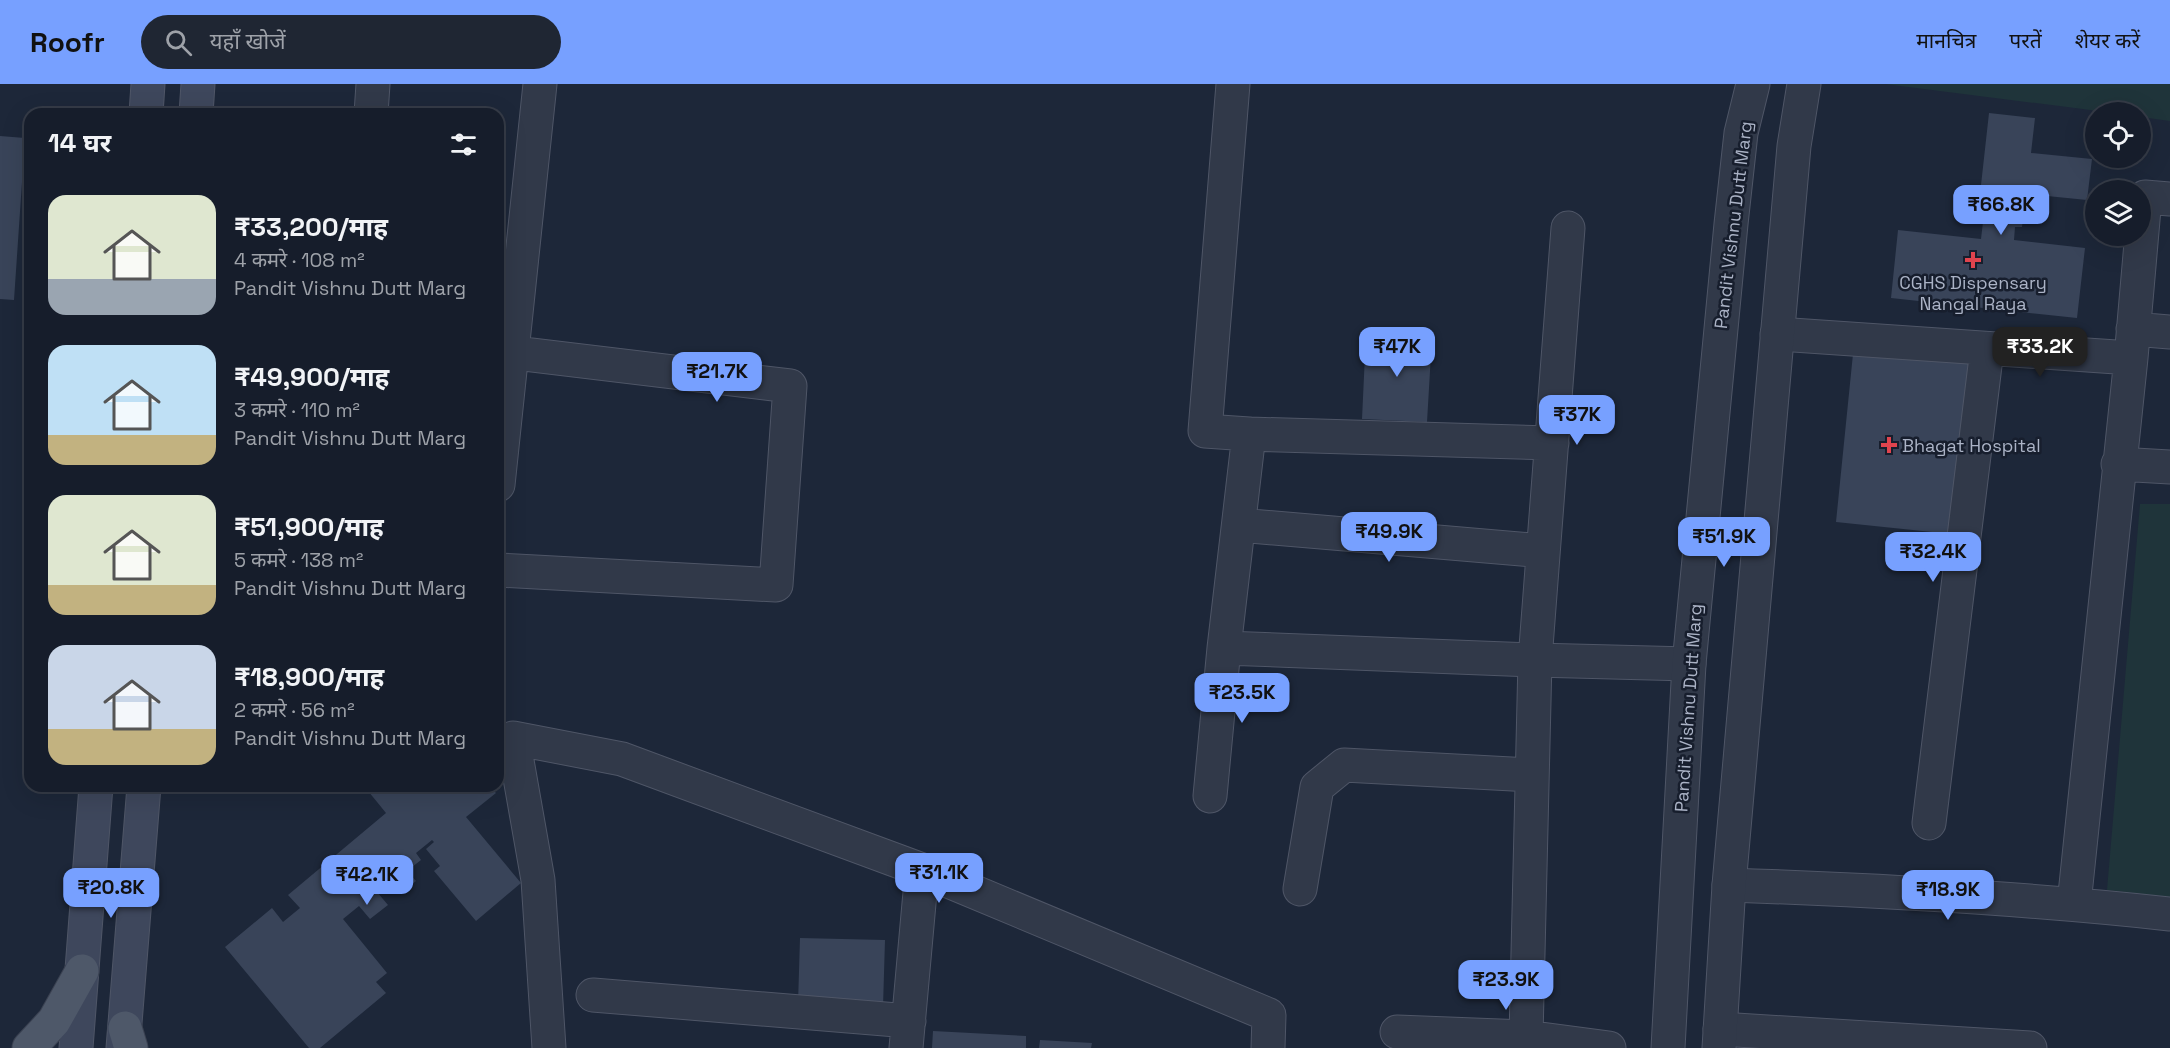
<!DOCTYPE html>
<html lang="hi">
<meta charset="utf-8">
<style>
:root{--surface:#161d2b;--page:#1f2633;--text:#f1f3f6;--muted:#9ea2a9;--line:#353b47;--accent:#77a0ff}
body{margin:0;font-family:"Space Grotesk","Noto Sans Devanagari",sans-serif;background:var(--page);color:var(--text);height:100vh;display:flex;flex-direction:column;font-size:22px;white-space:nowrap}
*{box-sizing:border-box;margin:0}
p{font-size:20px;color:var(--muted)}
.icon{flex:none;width:33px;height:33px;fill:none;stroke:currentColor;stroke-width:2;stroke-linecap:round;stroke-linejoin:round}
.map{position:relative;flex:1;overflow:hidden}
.drawer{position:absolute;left:24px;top:24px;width:480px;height:684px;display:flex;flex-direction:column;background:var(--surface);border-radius:18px;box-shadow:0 6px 24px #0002,0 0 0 2px var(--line)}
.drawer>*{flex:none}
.buttons{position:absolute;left:2085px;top:18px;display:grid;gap:12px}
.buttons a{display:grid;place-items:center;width:66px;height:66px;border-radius:50%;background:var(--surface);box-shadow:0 6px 24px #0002,0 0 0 2px var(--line);font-size:30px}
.price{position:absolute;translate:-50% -51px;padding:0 14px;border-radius:12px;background:var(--accent);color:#111;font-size:20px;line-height:39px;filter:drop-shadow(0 2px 3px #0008)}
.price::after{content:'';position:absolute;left:50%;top:36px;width:18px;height:14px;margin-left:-9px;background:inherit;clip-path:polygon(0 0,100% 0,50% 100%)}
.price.current{background:#222;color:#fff}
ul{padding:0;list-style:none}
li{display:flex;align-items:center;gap:18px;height:150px;padding:0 24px}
li span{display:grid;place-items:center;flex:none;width:168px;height:120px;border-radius:18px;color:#555}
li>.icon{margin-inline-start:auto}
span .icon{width:72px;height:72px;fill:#fffc;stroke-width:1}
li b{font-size:26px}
h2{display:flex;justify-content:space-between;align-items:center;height:72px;padding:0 24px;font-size:26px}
header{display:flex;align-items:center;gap:36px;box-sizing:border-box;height:84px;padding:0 30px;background:var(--accent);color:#111}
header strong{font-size:28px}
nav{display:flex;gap:33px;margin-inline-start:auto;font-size:21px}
.search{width:420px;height:54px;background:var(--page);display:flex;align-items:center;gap:15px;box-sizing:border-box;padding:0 21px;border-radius:33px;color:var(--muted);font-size:22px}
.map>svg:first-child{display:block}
</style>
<header>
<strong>Roofr</strong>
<div class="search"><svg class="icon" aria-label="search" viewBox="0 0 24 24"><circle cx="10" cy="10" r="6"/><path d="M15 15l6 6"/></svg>यहाँ खोजें</div>
<nav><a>मानचित्र</a><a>परतें</a><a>शेयर करें</a></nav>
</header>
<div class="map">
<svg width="2170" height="964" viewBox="0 0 2170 964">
<rect width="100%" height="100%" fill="#1d2739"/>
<path fill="#1f343a" d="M 1885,0 L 2170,0 L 2170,37 L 2141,33 L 2140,28 L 2106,28 Z
M 2140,420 L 2170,420 L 2170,813 L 2107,806 Z"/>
<path fill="#394459" d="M 1989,29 L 2035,34 L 2031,69 L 2092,75 L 2087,116 L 2026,110 L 2022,143 L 2015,143 L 2014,156 L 2085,164 L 2077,234 L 1891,214 L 1898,146 L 1981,155 L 1983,138 L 1977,137 Z
M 0,52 L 25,54 L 14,216 L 0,215 Z
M 498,94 L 504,95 L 500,142 L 498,142 Z
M 1366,249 L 1432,253 L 1427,338 L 1362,335 Z
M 1854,260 L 1969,271 L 1951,450 L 1836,438 Z
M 364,702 L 496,702 L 492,705 L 496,709 L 466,733 L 521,799 L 476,837 L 434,787 L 440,782 L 426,765 L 434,758 L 432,756 L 416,769 L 421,776 L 407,787 L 416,797 L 401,809 L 381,785 L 367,796 L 388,821 L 370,835 L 359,822 L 343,835 L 387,889 L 376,898 L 386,909 L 320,964 L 309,964 L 225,863 L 272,824 L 283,838 L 300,824 L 288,811 L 386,729 Z
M 800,854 L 885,856 L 883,923 L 798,920 Z
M 933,947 L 1026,952 L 1026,964 L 932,964 Z
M 1040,956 L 1092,959 L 1091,964 L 1039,964 Z"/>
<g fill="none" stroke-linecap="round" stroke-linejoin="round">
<g stroke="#4f5667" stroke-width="35">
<path id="minor" d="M 371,30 L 373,0
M 2133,245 L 2170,248
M 1777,250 L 2131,274 L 2145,113 L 2170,115
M 498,267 L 790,302 L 776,501 L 498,486
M 1249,350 L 1552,359
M 2118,380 L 2170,383
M 498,401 L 540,0
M 1239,441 L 1543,467
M 1224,564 L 1535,576 L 1689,580
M 1210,712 L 1224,564 L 1249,350 L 1205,347 L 1233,0
M 1929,739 L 1987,265
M 1729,801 C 1876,806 2024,814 2170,830
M 1300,805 L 1317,703 L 1344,681 L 1532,691
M 2074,820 L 2131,274
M 593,911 L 909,937
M 1720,945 L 2030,964
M 1397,948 L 1526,953 L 1609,964
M 1526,953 L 1535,576 L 1568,144
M 549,964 L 538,796 L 513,654 L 622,675 L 922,786 L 1269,931 L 1268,964
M 906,964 L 922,786"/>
</g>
<g stroke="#4f5667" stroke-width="35">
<path id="tertiary" d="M 1668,964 L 1689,580 L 1731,140 L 1741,49 L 1753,0
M 1719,964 L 1729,801 L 1794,62 L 1804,0"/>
</g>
<g stroke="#4f5667" stroke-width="35">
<path id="secondary" d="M 146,30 L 148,0
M 196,30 L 198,0
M 76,964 L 96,702
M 123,964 L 144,702"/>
</g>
<g stroke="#3b4252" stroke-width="35">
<path id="primary" d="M 125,944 L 131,964
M 29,964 L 54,937 L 82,887"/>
</g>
<use href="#minor" stroke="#313949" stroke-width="33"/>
<use href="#tertiary" stroke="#313949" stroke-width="33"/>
<use href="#secondary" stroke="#3e475c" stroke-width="33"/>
<use href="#primary" stroke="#4e5869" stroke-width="33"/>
</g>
<g fill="#e0444e" stroke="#171e2d" stroke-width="2">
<path d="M1970 167h6v6h6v6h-6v6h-6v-6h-6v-6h6z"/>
<path d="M1886 352h6v6h6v6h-6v6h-6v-6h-6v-6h6z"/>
</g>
<g text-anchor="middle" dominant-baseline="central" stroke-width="5" stroke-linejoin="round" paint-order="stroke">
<g font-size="18" fill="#abb3c6" stroke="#171e2d">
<text transform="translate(1733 141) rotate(-83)">Pandit Vishnu Dutt Marg</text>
<text transform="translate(1688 624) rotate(-86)">Pandit Vishnu Dutt Marg</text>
</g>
<g font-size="18" fill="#abb3c6" stroke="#171e2d">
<text x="1973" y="198">CGHS Dispensary<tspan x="1973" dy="21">Nangal Raya</tspan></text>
<text x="1902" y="361" text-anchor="start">Bhagat Hospital</text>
</g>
</g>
</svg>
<div class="buttons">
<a><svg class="icon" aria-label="locate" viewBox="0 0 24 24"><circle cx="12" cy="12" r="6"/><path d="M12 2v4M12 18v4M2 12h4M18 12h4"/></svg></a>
<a><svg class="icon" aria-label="layers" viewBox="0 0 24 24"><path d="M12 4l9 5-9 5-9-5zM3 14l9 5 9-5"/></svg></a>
</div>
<b class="price" style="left:2001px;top:152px">₹66.8K</b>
<b class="price" style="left:1397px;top:294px">₹47K</b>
<b class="price current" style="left:2040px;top:294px">₹33.2K</b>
<b class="price" style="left:717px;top:319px">₹21.7K</b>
<b class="price" style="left:1577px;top:362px">₹37K</b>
<b class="price" style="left:1389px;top:479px">₹49.9K</b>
<b class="price" style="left:1724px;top:484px">₹51.9K</b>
<b class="price" style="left:1933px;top:499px">₹32.4K</b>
<b class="price" style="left:1242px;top:640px">₹23.5K</b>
<b class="price" style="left:939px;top:820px">₹31.1K</b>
<b class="price" style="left:367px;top:822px">₹42.1K</b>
<b class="price" style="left:111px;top:835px">₹20.8K</b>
<b class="price" style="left:1948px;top:837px">₹18.9K</b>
<b class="price" style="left:1506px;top:927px">₹23.9K</b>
<section class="drawer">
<h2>14 घर<svg class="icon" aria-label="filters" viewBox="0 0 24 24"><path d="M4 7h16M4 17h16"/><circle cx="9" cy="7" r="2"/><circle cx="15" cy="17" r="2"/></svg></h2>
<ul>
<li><span style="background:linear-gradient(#dfe7d0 70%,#9aa5b1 0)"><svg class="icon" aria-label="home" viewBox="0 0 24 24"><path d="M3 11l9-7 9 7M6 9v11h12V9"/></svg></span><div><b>₹33,200/माह</b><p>4 कमरे · 108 m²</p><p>Pandit Vishnu Dutt Marg</p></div></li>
<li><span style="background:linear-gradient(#bfe0f5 75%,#c2b280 0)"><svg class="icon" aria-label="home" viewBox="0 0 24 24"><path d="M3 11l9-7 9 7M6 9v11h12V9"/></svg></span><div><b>₹49,900/माह</b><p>3 कमरे · 110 m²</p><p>Pandit Vishnu Dutt Marg</p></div></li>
<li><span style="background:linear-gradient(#dfe7d0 75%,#c2b280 0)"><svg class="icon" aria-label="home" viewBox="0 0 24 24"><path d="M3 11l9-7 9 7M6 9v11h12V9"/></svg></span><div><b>₹51,900/माह</b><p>5 कमरे · 138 m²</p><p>Pandit Vishnu Dutt Marg</p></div></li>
<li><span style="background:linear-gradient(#c9d6e8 70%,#c2b280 0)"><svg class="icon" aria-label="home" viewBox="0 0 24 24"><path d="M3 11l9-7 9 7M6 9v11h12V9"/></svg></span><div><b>₹18,900/माह</b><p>2 कमरे · 56 m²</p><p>Pandit Vishnu Dutt Marg</p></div></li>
</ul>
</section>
</div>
